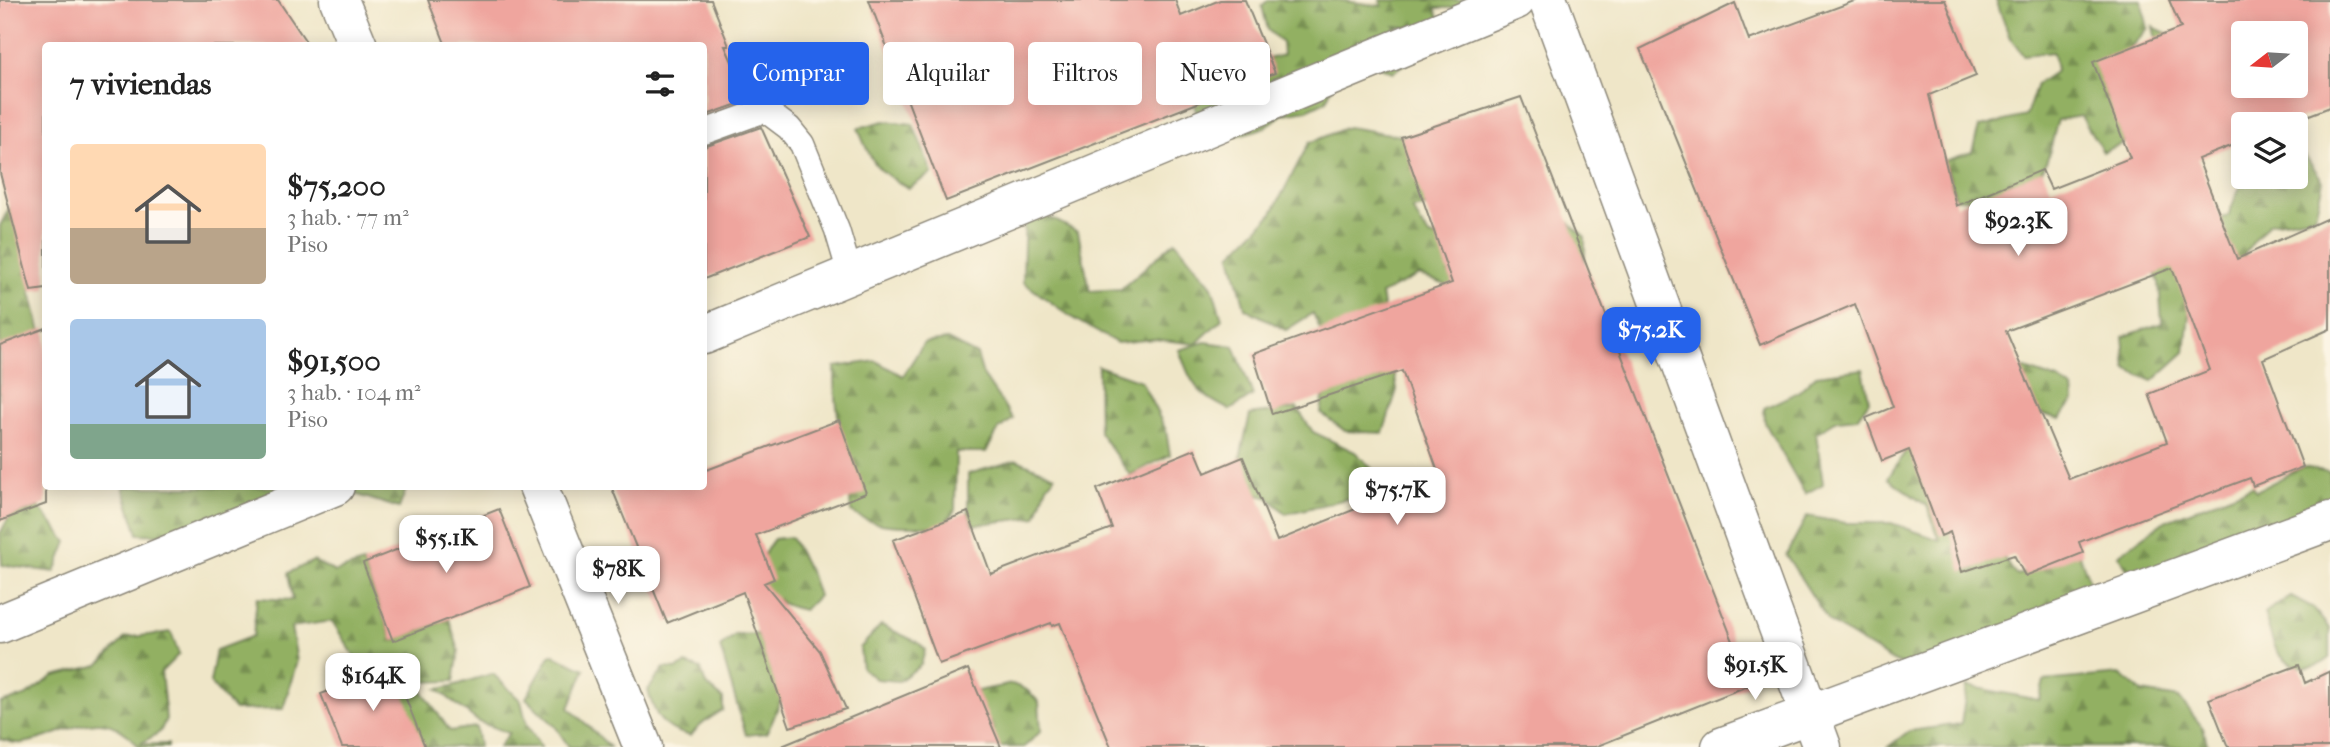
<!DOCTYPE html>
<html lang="es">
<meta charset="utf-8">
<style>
:root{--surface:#fff;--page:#f2f2f2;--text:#222;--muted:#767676;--accent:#2563eb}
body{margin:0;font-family:"IM FELL French Canon",serif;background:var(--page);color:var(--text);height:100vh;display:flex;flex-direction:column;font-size:26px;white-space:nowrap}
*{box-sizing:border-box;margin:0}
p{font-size:23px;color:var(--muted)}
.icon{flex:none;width:38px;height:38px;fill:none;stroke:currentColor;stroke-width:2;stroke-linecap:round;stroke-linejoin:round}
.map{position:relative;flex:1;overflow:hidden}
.details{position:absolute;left:42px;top:42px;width:665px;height:448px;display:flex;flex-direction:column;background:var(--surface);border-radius:7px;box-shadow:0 4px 18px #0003}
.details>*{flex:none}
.banner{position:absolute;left:728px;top:42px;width:665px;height:63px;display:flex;gap:14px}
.needle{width:46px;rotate:253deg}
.tools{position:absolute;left:2231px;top:21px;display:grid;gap:14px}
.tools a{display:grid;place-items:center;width:77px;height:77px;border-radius:7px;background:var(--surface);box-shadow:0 4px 18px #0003;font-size:35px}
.price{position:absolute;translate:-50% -60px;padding:0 16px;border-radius:14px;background:#fff;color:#222;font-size:23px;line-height:46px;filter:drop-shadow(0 2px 4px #0008)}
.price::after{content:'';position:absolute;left:50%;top:42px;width:21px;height:16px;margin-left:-10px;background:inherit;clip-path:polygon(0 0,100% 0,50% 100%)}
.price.current{background:var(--accent);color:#fff}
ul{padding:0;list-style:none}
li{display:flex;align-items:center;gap:21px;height:175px;padding:0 28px}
li span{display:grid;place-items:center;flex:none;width:196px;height:140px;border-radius:7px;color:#555}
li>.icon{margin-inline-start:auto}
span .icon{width:84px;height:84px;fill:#fffc;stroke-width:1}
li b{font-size:30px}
h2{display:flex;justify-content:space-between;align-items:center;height:84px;padding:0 28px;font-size:30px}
.tag{padding:0 24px;border-radius:7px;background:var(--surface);box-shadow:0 4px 18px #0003;font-size:24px;line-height:63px}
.tag.current{background:var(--accent);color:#fff}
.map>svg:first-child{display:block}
</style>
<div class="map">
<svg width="2330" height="747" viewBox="0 0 2330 747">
<defs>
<pattern id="forest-firs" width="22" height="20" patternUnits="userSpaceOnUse" patternTransform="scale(1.75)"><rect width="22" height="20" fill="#92b062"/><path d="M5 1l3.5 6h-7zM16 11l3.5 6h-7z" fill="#778f51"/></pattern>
</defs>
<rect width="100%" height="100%" fill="#fcf5e5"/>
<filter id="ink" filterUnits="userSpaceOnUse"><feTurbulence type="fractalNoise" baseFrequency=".0143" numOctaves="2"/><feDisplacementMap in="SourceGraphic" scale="14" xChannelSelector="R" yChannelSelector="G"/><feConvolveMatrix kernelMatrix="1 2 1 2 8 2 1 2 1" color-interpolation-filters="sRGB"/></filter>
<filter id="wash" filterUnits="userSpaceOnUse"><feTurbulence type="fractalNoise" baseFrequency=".00686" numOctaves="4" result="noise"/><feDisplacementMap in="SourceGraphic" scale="28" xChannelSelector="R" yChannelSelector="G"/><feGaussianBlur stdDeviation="1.57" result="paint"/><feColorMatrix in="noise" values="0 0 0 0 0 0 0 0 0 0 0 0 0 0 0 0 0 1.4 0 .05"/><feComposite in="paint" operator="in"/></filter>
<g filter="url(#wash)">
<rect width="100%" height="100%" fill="#efe6c8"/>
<path fill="url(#forest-firs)" stroke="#5e6e46" stroke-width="2" d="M 1268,0 L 1337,0 L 1382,6 L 1380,0 L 1473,0 L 1459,8 L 1435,8 L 1446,31 L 1395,26 L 1406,36 L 1413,59 L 1393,72 L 1374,64 L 1365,53 L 1332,54 L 1322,60 L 1335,79 L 1326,101 L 1307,110 L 1283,114 L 1264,128 L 1236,136 L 1198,121 L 1193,97 L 1246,65 L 1283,55 L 1282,43 L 1268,30 L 1262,6 Z
M 1996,0 L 2141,0 L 2148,28 L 2127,51 L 2164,71 L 2153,27 L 2187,42 L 2122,144 L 2103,152 L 2081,116 L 2058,120 C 2053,134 2051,154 2044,167 C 2029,198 1985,199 1956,199 L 1945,161 L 1972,152 L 1979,127 L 2026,116 L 2037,84 L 2056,71 L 2053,52 L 2023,55 L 2010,38 Z
M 884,121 L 913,124 L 932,173 L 909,188 C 876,172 871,162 858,128 Z
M 1348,127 L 1456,145 L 1461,201 L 1412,209 L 1429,236 L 1485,250 L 1552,207 L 1585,237 L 1584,303 L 1465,333 L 1446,285 L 1419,275 L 1381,294 L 1397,390 L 1383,433 L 1345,431 L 1321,413 L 1323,398 L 1337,384 L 1330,353 L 1313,313 L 1286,330 L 1245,308 L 1231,255 L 1271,215 L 1309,143 Z
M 2297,145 L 2323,181 L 2315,216 L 2269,223 L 2246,251 L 2227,298 L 2189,313 L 2185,352 L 2153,381 L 2126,369 L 2123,337 L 2162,323 L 2159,282 L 2140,240 L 2228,216 L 2244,177 L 2296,177 Z
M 18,190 L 45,282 L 30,289 L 41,332 L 0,397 L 0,226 Z
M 1025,205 L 1078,232 L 1090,291 L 1121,289 L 1175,241 L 1212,286 L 1222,319 L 1196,344 L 1154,339 L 1117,343 L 1074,319 L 1023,282 Z
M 947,340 L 977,355 L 983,375 L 1013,419 L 999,429 L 986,452 L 956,452 L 955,510 L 944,526 C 910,525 880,531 851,512 C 848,463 834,416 835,367 L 876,361 L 903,376 L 924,343 Z
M 1205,342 L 1234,346 L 1253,395 L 1230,410 C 1195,394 1192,384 1179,350 Z
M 1098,366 L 1141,381 L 1166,430 L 1170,455 L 1130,475 L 1099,432 Z
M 1863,369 L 1869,401 L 1857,418 L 1837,420 L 1816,433 L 1823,484 L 1805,494 L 1765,423 L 1764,408 L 1798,392 L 1816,375 Z
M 2025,369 L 2058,380 L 2073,389 L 2074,400 L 2060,419 L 2042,414 L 2010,417 L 2016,370 Z
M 1297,408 L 1313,432 L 1355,452 L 1385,481 L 1371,484 L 1350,498 L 1286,514 L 1269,498 L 1233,488 L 1250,415 Z
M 1909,446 L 1995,545 L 2016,575 L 2045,568 L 2074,542 L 2095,594 L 1946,684 L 1893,661 L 1829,622 L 1786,555 L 1807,516 L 1846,523 L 1891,523 L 1940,540 L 1927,506 L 1888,478 Z
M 1017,460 L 1055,476 L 1047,486 L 1036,517 L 973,525 L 968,512 L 968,474 Z
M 2303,467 L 2330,472 L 2330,532 L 2137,584 L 2118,555 L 2165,521 L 2253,486 L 2256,491 Z
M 123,487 L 407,487 L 399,508 L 333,487 L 234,527 L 211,515 L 170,535 L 138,534 Z
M 39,507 L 67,542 L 55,572 L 2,565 L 0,534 L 9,517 Z
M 791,537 L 811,575 L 818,596 L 804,610 C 763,602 745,575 774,539 Z
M 313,561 L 335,572 L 363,563 L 393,640 L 449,619 L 459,651 L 454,681 L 416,682 L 450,731 L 476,727 L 479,747 L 362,747 L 371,682 L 332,621 L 291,627 L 297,661 L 283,709 L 234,710 L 210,683 L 216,650 L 253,636 L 257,598 L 293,600 L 288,573 Z
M 2291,596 L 2312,607 L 2330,629 L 2330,658 C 2315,671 2294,671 2280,655 C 2272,646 2268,625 2264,613 Z
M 881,625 L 919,643 L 925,650 L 921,665 L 899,681 L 876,679 L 862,668 L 860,648 Z
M 171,632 L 179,654 L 161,672 L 166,719 L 160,732 L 140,744 L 168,744 L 168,747 L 139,747 C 101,698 66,738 22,743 C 15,744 7,741 0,739 L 0,703 L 25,696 L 54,676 L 99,665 L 125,638 Z
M 758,634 L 785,694 C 775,707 776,719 766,733 L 746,735 L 720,647 L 735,635 Z
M 551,654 L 585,669 L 569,708 L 610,747 L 569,747 L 555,726 L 526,698 Z
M 686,664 L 701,669 L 705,683 L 723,699 L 723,710 C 712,717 698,725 691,736 C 662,729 655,718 648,690 L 664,668 L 676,669 Z
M 493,674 L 521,701 L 527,725 L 541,747 L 499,747 L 509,733 L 479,722 L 437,689 C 457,687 473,678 493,674 Z
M 2120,674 L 2142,692 L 2179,698 L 2203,728 L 2208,747 L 1888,747 L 1909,731 L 1961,724 L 1967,686 L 2039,700 L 2044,681 Z
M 1012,684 L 1027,690 L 1039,702 L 1041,731 L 1024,747 L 988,747 L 977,691 Z"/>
<g id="blocks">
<path fill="#efa59e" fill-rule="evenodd" d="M 0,0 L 278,0 L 309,46 L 46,46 L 46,289 L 31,291 L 0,173 Z
M 428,0 L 711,0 L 729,46 L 725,46 L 749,100 L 704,116 L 704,46 L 446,46 Z
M 869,0 L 1175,0 L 1181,16 L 1220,0 L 1245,0 L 1275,73 L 946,201 Z
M 1857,0 L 1945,0 L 1976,76 L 1929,95 L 1956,206 L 2042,170 L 2051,189 L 2130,158 L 2093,62 L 2181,28 L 2169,0 L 2330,0 L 2330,107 L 2286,124 L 2244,124 L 2244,141 L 2198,159 L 2237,259 L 2330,217 L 2330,329 L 2263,359 L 2303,467 L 2253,486 L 2250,478 L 2079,542 L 2083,553 L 2025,576 L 2014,555 L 1962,572 L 1950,532 L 1941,536 L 1909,450 L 1882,461 L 1866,418 L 1893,407 L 1855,304 L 1760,345 L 1640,49 L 1735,3 L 1749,40 ZM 2244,33 L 2296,33 L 2296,86 L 2244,86 ZM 2172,268 L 2210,370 L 2149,394 L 2167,442 L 2069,479 L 2006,331 Z
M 1521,97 L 1750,685 L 1595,747 L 1111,747 L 1060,623 L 1052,626 L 1051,623 L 939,664 L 893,540 L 968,512 L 991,574 L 1112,528 L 1097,489 L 1195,449 L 1205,473 L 1243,457 L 1277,541 L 1439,475 L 1402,371 L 1272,414 L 1253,354 L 1452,283 L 1401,137 Z
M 761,127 L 810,237 L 704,279 L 704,147 Z
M 46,328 L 46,504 L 0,521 L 0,345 Z
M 839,420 L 866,493 L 756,535 L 774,579 L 764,583 L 820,651 L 846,709 L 790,727 L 743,592 L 667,623 L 611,486 L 704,486 L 704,471 Z
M 499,509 L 530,587 L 393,641 L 363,563 Z
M 2299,665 L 2305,683 L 2330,671 L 2330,747 L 2228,747 L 2209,699 Z
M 393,666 L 425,747 L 342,747 L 321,694 Z
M 968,669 L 1001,747 L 782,747 L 782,746 Z"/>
</g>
</g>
<g filter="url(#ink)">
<use href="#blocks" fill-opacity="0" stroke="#8d887a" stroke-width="2"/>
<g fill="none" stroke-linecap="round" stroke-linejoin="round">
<g stroke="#8d887a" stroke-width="27">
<path id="service" d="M 704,132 L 765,110 L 789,128 L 802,144 L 837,230 L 850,274"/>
</g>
<g stroke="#8d887a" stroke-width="41">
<path id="minor" d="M 339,0 L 358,46
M 1548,0 L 1822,747
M 704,335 L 1516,0
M 538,486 L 643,747
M 0,624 L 335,486
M 1721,747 L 2330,521"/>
</g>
<use href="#service" stroke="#fff" stroke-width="24"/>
<use href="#minor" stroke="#fff" stroke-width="38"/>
</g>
</g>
</svg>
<div class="tools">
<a><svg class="needle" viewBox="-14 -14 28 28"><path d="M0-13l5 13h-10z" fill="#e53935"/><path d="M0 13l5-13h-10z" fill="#767676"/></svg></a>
<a><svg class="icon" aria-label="layers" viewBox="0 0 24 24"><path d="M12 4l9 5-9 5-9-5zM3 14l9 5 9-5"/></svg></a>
</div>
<b class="price" style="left:2018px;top:258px">$92.3K</b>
<b class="price current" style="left:1651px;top:367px">$75.2K</b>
<b class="price" style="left:1397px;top:527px">$75.7K</b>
<b class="price" style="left:446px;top:575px">$55.1K</b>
<b class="price" style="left:618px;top:606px">$78K</b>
<b class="price" style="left:1755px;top:702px">$91.5K</b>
<b class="price" style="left:373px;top:713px">$164K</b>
<div class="banner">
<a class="tag current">Comprar</a>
<a class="tag">Alquilar</a>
<a class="tag">Filtros</a>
<a class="tag">Nuevo</a>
</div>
<section class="details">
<h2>7 viviendas<svg class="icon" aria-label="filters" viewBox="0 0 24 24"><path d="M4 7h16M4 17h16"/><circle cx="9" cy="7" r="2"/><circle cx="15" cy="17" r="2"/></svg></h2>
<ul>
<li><span style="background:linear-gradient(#ffd9b3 60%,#b9a48a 0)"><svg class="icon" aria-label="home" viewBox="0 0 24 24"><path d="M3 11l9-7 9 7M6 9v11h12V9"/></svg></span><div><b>$75,200</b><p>3 hab. · 77 m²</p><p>Piso</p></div></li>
<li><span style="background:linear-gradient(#a9c7e8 75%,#7fa58c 0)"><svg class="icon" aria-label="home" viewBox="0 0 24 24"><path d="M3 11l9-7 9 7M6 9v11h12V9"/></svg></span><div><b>$91,500</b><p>3 hab. · 104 m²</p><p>Piso</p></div></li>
</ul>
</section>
</div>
